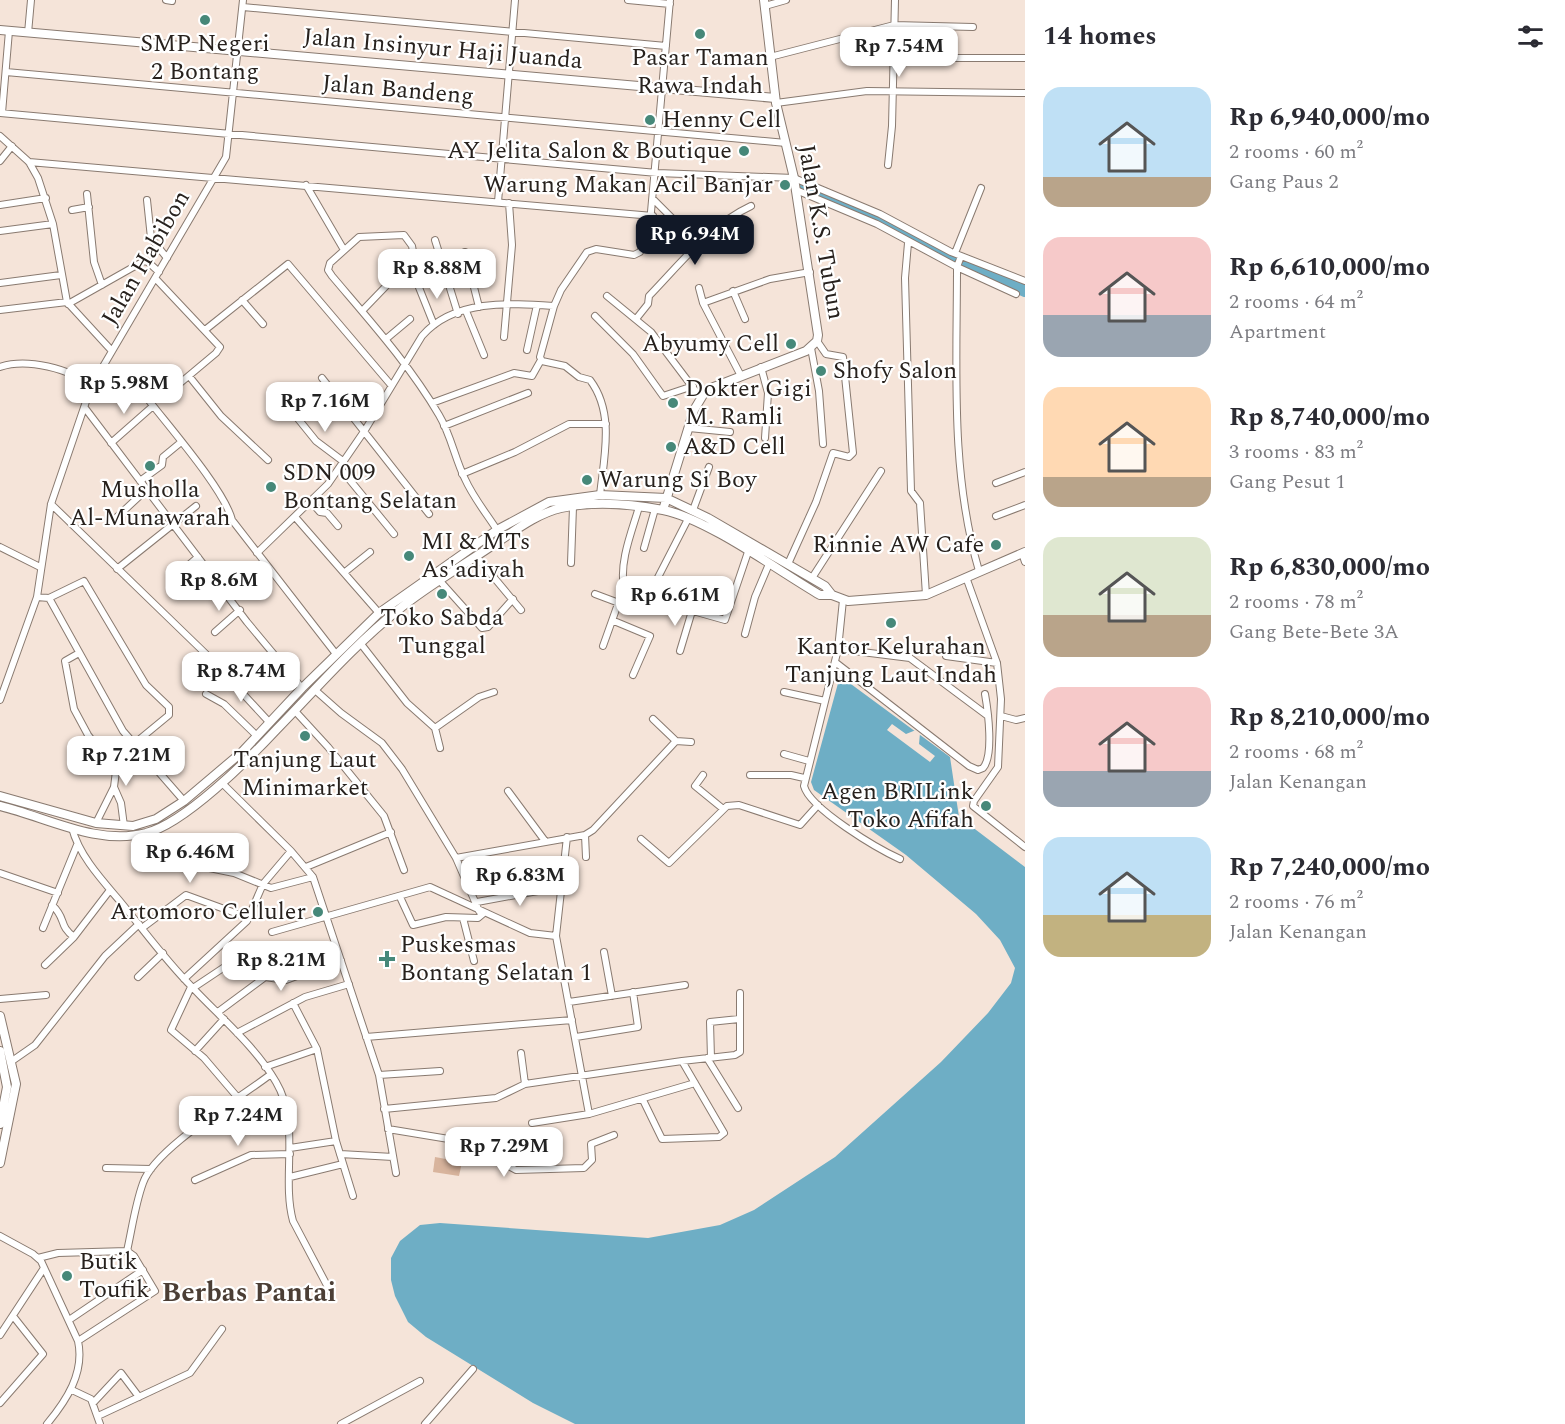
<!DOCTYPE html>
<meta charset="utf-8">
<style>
:root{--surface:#fff;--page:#f2f2f3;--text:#2b2b33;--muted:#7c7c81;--accent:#111827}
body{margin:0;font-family:Spectral,serif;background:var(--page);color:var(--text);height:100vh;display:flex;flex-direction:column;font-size:22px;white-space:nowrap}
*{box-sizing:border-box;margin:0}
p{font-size:20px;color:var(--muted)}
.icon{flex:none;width:33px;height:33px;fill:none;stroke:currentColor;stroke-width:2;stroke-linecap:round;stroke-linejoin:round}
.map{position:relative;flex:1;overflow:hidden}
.side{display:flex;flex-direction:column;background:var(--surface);width:540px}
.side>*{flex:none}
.price{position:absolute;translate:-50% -51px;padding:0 14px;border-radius:12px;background:#fff;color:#222;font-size:20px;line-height:39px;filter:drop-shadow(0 2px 3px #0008)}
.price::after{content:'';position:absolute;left:50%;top:36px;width:18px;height:14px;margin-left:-9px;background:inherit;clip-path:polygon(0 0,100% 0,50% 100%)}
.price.current{background:var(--accent);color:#fff}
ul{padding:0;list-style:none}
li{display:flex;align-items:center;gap:18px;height:150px;padding:0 18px}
li span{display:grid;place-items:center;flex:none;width:168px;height:120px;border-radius:18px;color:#555}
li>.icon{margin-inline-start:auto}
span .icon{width:72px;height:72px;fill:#fffc;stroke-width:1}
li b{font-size:26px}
h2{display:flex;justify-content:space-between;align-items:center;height:72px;padding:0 18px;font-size:26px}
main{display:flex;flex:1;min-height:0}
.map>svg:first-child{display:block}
</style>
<main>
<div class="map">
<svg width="1025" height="1424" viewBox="0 0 1025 1424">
<rect width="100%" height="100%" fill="#f5e4d9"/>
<path fill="#d8b49d" d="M 435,1157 L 462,1162 L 459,1176 L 433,1172 Z"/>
<path fill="#6eaec5" d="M 840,676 L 950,757 L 959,817 L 1025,867 L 1025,1424 L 575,1424 L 533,1403 L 426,1337 L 408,1322 L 395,1296 L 391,1280 L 391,1258 L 400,1241 L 420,1225 L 440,1223 L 648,1238 L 720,1225 L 754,1210 L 835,1157 L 941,1062 L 988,1013 L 1011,983 L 1015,968 L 1000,940 L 976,914 L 906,855 L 814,790 L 811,782 Z"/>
<path fill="#f5e4d9" d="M 892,724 L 906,734 L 916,730 L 920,733 L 919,744 L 935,756 L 930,762 L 887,730 Z"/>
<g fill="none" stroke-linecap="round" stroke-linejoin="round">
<path stroke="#6eaec5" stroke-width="12" d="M 804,189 L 879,218 L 913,239 L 1025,291"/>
<g stroke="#897a70" stroke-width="8">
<path id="minor" d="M 166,0 L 172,1
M 628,0 L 670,4
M 765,6 L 786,0
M 243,7 L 666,46
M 28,33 L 31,0
M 770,57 L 894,25 L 973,27
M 893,58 L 1025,58
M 6,72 L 786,143
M 776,103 L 867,91 L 1025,93
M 0,113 L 657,173 L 794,178 L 880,214 L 951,252 L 1025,281
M 2,113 L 9,31
M 0,136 L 29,162 L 38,178 L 53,224 L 67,302 L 112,351
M 0,161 L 12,146
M 29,162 L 653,216
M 888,165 L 892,126 L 895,0
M 306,185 L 344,250
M 796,190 L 877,224 L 957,267 C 957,369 950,472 979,571
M 87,194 L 94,262 L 102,285
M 147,200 L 151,238 L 167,258
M 654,200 L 699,245
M 498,202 L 515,0
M 0,205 L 46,198
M 72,210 L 89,207
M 0,231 L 53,224
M 435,240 L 458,314
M 908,243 L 905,278 L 911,491 L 920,503 L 926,595
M 465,252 L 479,307
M 955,253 L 981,188
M 961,256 L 957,267 L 1016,294
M 156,279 L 220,347 L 216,353 L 173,389
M 0,283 L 61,275
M 418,285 L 434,325
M 699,288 L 703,303 L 740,374
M 733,291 L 745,319
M 607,296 L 651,332 L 700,397
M 242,300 L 263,324
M 703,303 L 770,279 L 810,272
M 68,304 L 144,261 L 148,262 L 159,272
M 0,310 L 67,302
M 362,311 L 414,257 L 412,246 L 404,235 L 359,237 L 330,263 L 328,270 L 332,276 C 370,321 409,364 439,415 C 451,435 455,459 465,479 C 473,497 486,513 497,530
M 466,311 L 484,355
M 595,316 L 633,354 L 663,396 L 693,386
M 636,319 L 648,304 L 649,296 C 680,264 710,225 751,206
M 205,330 L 288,264 L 391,385
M 504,337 L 512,245 L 509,203
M 386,339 L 410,319
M 811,348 L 819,391 L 823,444
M 527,350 L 537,305
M 0,367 C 26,358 71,368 91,387
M 761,367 L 768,393 L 765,438
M 189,376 L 221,416 L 268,460
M 322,378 L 429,514
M 140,389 C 162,419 224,488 232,520 L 336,654
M 432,403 L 514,373 L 532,376 L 541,360
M 85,408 L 247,622 L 302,688
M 295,415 L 316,441 L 344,462
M 444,426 L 528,393
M 689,428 L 730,432
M 111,443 L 153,406
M 340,468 L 394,534
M 462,474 L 515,452 L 569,424 L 606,424
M 140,481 L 162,465 L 163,457 L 180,443
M 996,483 L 1025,472
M 600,495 C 604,457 615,413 590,380 L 579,377 L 565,366 L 542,361 L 540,357 L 554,306 L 561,290 L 587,252 L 596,249 L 634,255 L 640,252 L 649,234 L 670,0
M 312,503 L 320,512 L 327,513 L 338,526
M 51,504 L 208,656 L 270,723
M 693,510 L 709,467
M 996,516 L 1025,505
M 116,518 L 147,489
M 296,518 L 379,613
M 688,519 L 652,589 L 653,592 L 679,607 L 725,620 L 748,552
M 0,547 L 40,567
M 644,548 L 655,509
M 257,553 L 328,484 L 365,430 L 422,336 C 454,299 510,303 554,306
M 1022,553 L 1025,562
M 476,556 L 521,610
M 571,563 L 573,507
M 788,564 L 816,502 L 833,453 L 849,457 L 853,453 L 843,357 L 826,354 L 817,341
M 117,569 L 196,506
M 345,572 L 370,552
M 966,577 L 997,663 L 1001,699 L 998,767 L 974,801 L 973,806 L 1025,847
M 812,578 L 881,471
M 171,580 L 198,557
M 439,580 L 482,628 L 488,627 L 513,599
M 595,594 L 619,603
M 37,597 L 49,598 L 84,581 L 146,685 L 169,707 L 169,715 L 135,743
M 49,598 L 123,731 L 184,801
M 843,600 L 838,649 L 804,786 C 810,809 878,849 900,859
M 614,621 L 650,636 L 633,675
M 215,632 L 240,610
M 745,634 L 755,597 L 769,564
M 361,644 L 407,703 L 435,728 L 440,748
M 603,646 L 624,587 C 619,562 632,531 639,507
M 838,649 L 910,658 L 988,716
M 680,651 L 692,611
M 79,653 L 65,661 L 74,709 L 88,735 L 116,771 L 114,787 L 96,823
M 946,656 L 997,663
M 835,662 L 969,766 L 978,770 L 983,768 C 994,756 988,711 985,694
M 315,690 L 341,713 L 382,743 L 402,769 L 456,858 L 479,911
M 784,692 L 825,701
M 206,694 L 224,704 L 257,736
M 0,700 L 37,597 L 51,504 L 91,387 L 226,157 L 243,0
M 295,711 L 328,747 L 384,816 L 404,870
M 1001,716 L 1016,720 L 1025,718
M 653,719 L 676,741 L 691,742
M 435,728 L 479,697 L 494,692
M 784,754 L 809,761
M 703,775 L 695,786 L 722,808
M 750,775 L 791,775 L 804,778
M 222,783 L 291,851 L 313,877 L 379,1075 L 396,1173
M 114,787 L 121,803 L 124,826
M 508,791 L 545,841
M 72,828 C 79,855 101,879 119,900 C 143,929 165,960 192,987 C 220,1017 255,1046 276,1082 C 301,1124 281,1177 293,1221 L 331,1293
M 585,835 L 586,857
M 641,839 L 669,863 L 727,806 L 739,805 L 800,825 L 818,805
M 456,858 L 585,835 L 593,830 L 676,741
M 180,862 L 234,873 L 271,888 L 313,877
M 306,867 L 391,832
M 0,873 L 58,893
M 400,897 L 413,925 L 446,917 L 478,918 L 484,913
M 477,902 L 560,887
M 52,905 C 67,919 58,925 74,937
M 463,918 L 474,961
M 43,928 L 77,845
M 142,928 L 186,895 L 249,918
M 272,932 L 430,887 L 530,933 L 556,936 L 589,1114
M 556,936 L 567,837
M 604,952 L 612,996
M 45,965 L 74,937 L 110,890
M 138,977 L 163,953
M 184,979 L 247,921 L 263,884 L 291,851
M 191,987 L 171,1030 L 204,1058 L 239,1099
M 193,988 L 244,954
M 0,999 L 46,995
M 569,1002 L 685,985
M 293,1003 L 317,1049
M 218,1012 L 265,977 L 286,980 L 341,960
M 237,1033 L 305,997 L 349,984
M 366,1037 L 572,1020
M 576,1037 L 638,1027 L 633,992
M 195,1051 L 224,1019
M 521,1053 L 525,1084
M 707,1058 L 738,1108
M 711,1058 L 710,1022 L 739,1019
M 12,1061 L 35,1045 L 105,956 L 139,924
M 682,1061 L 735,1055 L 740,1052 L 740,993
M 265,1067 L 317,1049 L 336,1141 L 353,1196
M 379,1075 L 440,1071
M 384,1109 L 496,1098 L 525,1084 L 682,1061 L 724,1133 L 719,1137 L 662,1139 L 643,1100
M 264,1121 L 285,1110
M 532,1123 L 589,1114 L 695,1083
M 237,1129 L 255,1121 L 287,1124
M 388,1129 L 491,1146 L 507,1165 L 516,1170 L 584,1168 L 592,1160 L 591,1144 L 614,1135
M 290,1148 L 336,1141
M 340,1154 L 393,1157
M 106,1168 L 151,1169
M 290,1177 L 343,1164
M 195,1180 L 251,1155 L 290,1154
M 0,1236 L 33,1254 L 41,1261 L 78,1341 C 85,1373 66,1401 47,1424
M 38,1258 L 58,1253 L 127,1251
M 69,1320 L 143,1270
M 0,1335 L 44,1268
M 78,1341 L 155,1291 L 134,1256 L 127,1251 C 132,1229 135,1205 143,1183 C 155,1148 239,1099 271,1074
M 72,1390 L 91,1399 L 100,1424
M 0,1403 L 43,1354 L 13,1316
M 93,1403 L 121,1373 L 139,1397
M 98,1416 L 190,1373 L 222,1329
M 341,1424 L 420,1381
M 425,1424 L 473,1369"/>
</g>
<g stroke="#897a70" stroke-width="10">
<path id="tertiary" d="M 0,30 L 775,98
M 663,510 L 694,410 L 706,390 L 806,351 L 817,341 L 818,335 L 794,178 L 776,103 L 764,0
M 0,796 L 96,823 L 133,826 L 156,819 L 184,801 L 242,752 L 302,688 L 379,613 L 497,530 L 549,502 L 600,495 L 666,498 L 708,518 L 825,586 L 832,595
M 0,806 C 46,817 97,846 146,833 C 184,824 249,759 277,729 C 316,689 354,645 398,610 C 426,587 459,568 490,547 C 512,533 535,514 561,508 C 593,501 631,504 663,510 C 706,518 779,571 820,595 L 832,595 L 848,601 L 926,595 L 1025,552
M 0,1016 L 16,1084 L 0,1163
M 0,1051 L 7,1087 L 0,1124"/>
</g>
<use href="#minor" stroke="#fff" stroke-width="6"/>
<use href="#tertiary" stroke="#fff" stroke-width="8"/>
</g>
<g fill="#468879" stroke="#fff" stroke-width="2">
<circle cx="205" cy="20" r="6"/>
<circle cx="700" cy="34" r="6"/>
<circle cx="650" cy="120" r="6"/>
<circle cx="744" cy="151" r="6"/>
<circle cx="785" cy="185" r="6"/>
<circle cx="791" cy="344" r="6"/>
<circle cx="821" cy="371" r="6"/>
<circle cx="673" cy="403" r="6"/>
<circle cx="671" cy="447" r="6"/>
<circle cx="150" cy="466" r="6"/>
<circle cx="587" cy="480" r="6"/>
<circle cx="271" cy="487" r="6"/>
<circle cx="996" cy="545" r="6"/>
<circle cx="409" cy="556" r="6"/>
<circle cx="442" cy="594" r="6"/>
<circle cx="891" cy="623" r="6"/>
<circle cx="305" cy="736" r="6"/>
<circle cx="986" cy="806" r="6"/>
<circle cx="318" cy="912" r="6"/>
<path d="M384 950h6v6h6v6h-6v6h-6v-6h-6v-6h6z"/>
<circle cx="67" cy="1276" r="6"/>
</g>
<g text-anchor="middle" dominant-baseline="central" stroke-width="4.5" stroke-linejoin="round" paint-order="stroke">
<g font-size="24" fill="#27211d" stroke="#fff" text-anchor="start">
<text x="205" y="44" text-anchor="middle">SMP Negeri<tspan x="205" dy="28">2 Bontang</tspan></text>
<text x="700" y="58" text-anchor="middle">Pasar Taman<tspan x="700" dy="28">Rawa Indah</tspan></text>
<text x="662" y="120">Henny Cell</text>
<text x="732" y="151" text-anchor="end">AY Jelita Salon &amp; Boutique</text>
<text x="773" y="185" text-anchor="end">Warung Makan Acil Banjar</text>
<text x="779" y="344" text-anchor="end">Abyumy Cell</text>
<text x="833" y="371">Shofy Salon</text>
<text x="685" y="389">Dokter Gigi<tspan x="685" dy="28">M. Ramli</tspan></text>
<text x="683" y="447">A&amp;D Cell</text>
<text x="283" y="473">SDN 009<tspan x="283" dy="28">Bontang Selatan</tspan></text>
<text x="599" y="480">Warung Si Boy</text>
<text x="150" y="490" text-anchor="middle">Musholla<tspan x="150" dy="28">Al-Munawarah</tspan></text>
<text x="421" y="542">MI &amp; MTs<tspan x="421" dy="28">As'adiyah</tspan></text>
<text x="984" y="545" text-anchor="end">Rinnie AW Cafe</text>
<text x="442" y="618" text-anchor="middle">Toko Sabda<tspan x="442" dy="28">Tunggal</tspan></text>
<text x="891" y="647" text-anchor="middle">Kantor Kelurahan<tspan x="891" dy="28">Tanjung Laut Indah</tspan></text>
<text x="305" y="760" text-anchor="middle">Tanjung Laut<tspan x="305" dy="28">Minimarket</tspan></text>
<text x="974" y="792" text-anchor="end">Agen BRILink<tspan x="974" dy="28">Toko Afifah</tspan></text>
<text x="306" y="912" text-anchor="end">Artomoro Celluler</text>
<text x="400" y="945">Puskesmas<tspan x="400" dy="28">Bontang Selatan 1</tspan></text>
<text x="79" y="1262">Butik<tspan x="79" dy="28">Toufik</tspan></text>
</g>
<g font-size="24" fill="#27211d" stroke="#fff">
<text transform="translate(443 49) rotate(5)">Jalan Insinyur Haji Juanda</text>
<text transform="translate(398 90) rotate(5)">Jalan Bandeng</text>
<text transform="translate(821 232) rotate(80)">Jalan K.S. Tubun</text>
<text transform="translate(146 258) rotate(-60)">Jalan Habibon</text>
</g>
<g font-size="27" font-weight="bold" fill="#4b3e35" stroke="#fff">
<text x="249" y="1293">Berbas Pantai</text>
</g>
</g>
</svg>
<b class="price" style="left:899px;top:78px">Rp 7.54M</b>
<b class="price current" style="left:695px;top:266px">Rp 6.94M</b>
<b class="price" style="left:437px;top:300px">Rp 8.88M</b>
<b class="price" style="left:124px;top:415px">Rp 5.98M</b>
<b class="price" style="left:325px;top:433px">Rp 7.16M</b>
<b class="price" style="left:219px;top:612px">Rp 8.6M</b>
<b class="price" style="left:675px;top:627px">Rp 6.61M</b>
<b class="price" style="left:241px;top:703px">Rp 8.74M</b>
<b class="price" style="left:126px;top:787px">Rp 7.21M</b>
<b class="price" style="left:190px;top:884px">Rp 6.46M</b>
<b class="price" style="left:520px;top:907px">Rp 6.83M</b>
<b class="price" style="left:281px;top:992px">Rp 8.21M</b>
<b class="price" style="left:238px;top:1147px">Rp 7.24M</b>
<b class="price" style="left:504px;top:1178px">Rp 7.29M</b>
</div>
<section class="side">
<h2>14 homes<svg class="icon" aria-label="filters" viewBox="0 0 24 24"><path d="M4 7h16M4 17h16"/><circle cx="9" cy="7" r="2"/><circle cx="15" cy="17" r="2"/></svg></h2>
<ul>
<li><span style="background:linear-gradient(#bfe0f5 75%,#b9a48a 0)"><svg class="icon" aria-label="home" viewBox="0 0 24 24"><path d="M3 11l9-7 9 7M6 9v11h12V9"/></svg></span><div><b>Rp 6,940,000/mo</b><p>2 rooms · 60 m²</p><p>Gang Paus 2</p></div></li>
<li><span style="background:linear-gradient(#f6c9c9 65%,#9aa5b1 0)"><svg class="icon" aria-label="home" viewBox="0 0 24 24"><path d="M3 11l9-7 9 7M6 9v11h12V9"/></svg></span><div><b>Rp 6,610,000/mo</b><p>2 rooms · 64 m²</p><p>Apartment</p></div></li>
<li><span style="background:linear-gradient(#ffd9b3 75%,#b9a48a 0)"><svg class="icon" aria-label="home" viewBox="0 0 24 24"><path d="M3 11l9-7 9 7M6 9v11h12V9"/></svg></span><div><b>Rp 8,740,000/mo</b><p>3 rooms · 83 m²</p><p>Gang Pesut 1</p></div></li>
<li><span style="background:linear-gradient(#dfe7d0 65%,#b9a48a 0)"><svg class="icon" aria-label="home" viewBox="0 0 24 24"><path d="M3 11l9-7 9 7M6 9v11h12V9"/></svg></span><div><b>Rp 6,830,000/mo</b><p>2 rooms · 78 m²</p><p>Gang Bete-Bete 3A</p></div></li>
<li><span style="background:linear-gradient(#f6c9c9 70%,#9aa5b1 0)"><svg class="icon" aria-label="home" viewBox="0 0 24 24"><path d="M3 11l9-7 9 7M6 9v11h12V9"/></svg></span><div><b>Rp 8,210,000/mo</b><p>2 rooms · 68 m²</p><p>Jalan Kenangan</p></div></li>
<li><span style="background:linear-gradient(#bfe0f5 65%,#c2b280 0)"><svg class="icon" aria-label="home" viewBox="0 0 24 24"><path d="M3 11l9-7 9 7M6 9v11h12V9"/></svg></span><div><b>Rp 7,240,000/mo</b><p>2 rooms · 76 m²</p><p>Jalan Kenangan</p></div></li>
</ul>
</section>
</main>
